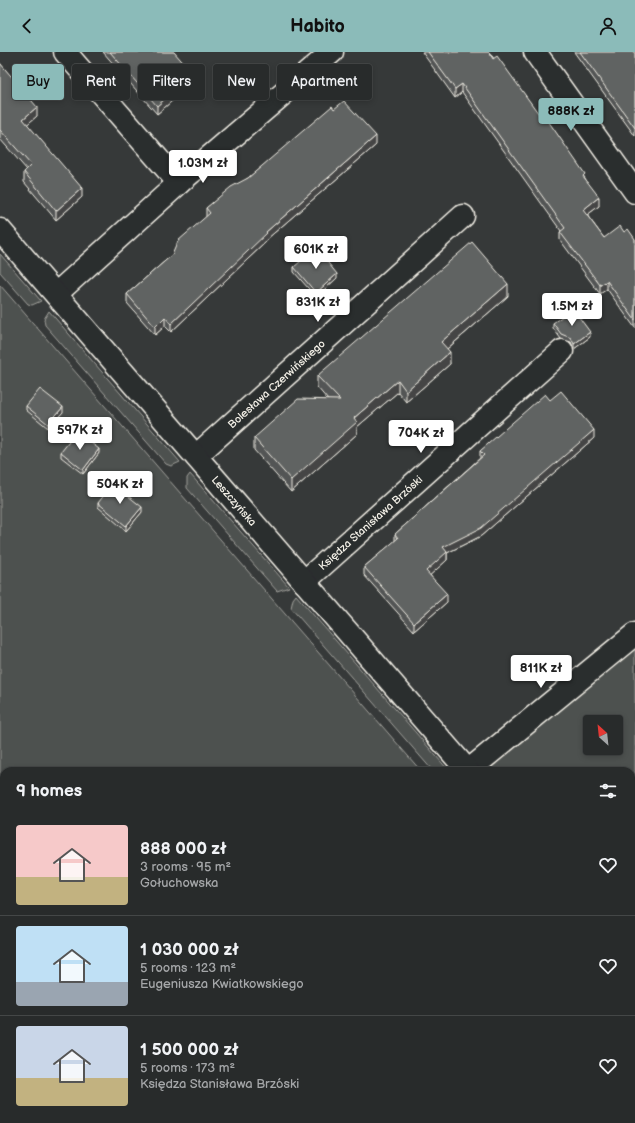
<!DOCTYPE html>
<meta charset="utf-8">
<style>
:root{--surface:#282b2b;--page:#343737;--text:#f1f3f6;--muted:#a5a7a9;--line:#444747;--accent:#8bbbb9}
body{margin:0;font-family:"Balsamiq Sans",sans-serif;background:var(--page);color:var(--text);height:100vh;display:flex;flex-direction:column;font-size:15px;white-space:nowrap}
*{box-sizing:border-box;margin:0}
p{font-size:13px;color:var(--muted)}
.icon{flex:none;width:22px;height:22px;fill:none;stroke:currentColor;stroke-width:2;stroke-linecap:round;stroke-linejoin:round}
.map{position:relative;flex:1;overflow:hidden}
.sheet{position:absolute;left:0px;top:715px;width:635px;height:356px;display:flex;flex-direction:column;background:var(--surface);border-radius:12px 12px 0 0;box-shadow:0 2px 6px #0003,0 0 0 1px var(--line)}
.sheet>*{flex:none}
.guide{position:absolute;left:12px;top:12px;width:400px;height:36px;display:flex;gap:8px}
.needle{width:26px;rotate:333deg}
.controls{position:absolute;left:583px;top:663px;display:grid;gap:8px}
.controls a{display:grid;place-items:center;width:40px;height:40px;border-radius:4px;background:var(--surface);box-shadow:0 2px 6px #0003,0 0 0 1px var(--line);font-size:20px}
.price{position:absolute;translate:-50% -34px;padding:0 9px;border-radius:4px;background:#fff;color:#222;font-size:13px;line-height:26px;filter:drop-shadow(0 1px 2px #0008)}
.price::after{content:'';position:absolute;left:50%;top:24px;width:12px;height:9px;margin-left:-6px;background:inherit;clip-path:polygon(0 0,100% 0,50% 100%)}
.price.on{background:var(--accent);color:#111}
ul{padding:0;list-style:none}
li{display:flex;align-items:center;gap:12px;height:100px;padding:0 16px}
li+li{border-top:1px solid var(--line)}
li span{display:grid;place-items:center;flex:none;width:112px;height:80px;border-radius:4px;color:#555}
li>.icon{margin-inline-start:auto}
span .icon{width:48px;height:48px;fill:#fffc;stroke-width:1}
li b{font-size:17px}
h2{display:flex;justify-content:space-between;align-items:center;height:48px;padding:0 16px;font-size:17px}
.pill{padding:0 14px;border-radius:4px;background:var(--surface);box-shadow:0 2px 6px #0003,0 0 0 1px var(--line);font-size:14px;line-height:36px}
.pill.on{background:var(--accent);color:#111}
header{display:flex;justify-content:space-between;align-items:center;height:52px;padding:0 16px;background:var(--accent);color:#111;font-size:18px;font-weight:700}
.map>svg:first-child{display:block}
</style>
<header><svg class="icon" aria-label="back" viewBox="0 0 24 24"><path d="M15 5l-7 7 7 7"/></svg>Habito<svg class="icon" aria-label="person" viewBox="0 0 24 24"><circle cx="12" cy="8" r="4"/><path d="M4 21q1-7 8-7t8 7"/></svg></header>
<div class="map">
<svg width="635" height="1071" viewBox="0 0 635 1071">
<rect width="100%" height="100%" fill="#363939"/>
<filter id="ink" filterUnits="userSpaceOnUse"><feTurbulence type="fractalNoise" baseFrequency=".025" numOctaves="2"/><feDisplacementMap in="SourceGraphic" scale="8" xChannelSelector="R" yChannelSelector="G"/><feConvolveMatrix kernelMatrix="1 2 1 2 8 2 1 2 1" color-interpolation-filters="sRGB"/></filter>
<g filter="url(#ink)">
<path fill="#4e514f" stroke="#a1a19c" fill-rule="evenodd" d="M 0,202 L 41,249 L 32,253 L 28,252 L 0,220 Z
M 0,233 L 421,719 L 4,719 L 4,1067 L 631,1067 L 631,954 L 635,958 L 635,1071 L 0,1071 Z
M 49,259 L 180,410 L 171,414 L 166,412 L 45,273 L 44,267 Z
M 190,422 L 289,535 L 277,539 L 187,436 L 187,426 Z
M 296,543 L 449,719 L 433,719 L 291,556 L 293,547 Z
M 635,597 L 635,889 L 631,884 L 631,719 L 490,719 L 487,716 ZM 590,670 L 616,670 L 616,696 L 590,696 Z"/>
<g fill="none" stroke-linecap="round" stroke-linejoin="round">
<g stroke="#f4f1e8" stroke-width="25">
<g id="minor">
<path d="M 65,0 L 179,131"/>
<path d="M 535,0 L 635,140"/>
<path d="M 56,242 L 179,131 L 332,0"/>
<path id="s1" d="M 196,404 L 463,164"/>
<path id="s2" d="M 304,530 L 562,299"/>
<path d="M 468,719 L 635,582"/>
</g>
</g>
<g stroke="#f4f1e8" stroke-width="25">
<g id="tertiary">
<path id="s3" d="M 0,178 L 468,719"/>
<path d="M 631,906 L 635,911"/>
</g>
</g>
<use href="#minor" stroke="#2a2d2e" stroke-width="22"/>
<use href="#tertiary" stroke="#2a2d2e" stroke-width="22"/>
</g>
<path fill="#535554" stroke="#f4f1e8" d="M 103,0 L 174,0 L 193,31 L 157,62 Z
M 422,0 L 489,0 L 585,126 L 599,154 L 587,163 L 604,186 L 624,180 L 635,187 L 635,276 L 607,237 L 600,242 L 560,188 L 560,180 L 561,179 L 462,40 L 455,46 Z
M 574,0 L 635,0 L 635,84 Z
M 0,11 L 37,64 L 27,72 L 82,145 L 56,168 L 24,130 L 24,120 L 27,118 L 0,87 Z
M 334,57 L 376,93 L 267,187 L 267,189 L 171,280 L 165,274 L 155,283 L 127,251 L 127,242 L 172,203 L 206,165 L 206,156 L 248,126 Z
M 294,215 L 337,226 L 316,245 L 294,220 Z
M 508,244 L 447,297 L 450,312 L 406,350 L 398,340 L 357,375 L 357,382 L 291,440 L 254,398 L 254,386 L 328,348 L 317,335 L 317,324 Z
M 553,271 L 590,285 L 574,297 L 571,290 L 561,287 L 553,276 Z
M 550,348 L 594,386 L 481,484 L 447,501 L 447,508 L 430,523 L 447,550 L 414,579 L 364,523 L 364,515 L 395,489 L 395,482 L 480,406 L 480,399 Z
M 26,354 L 63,360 L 48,376 L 26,358 Z
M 61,400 L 99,401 L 83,422 L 61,405 Z
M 98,451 L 142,460 L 126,479 L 98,455 Z
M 222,1067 L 264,1067 L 264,1070 L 263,1071 L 224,1071 L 222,1070 Z
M 407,1067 L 450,1067 L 446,1071 L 411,1071 Z"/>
<path fill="#444545" stroke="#f4f1e8" d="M 193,22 L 193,31 L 157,62 L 157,54 Z
M 462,32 L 462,40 L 455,46 L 455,37 Z
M 37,55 L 37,64 L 23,76 L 23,67 Z
M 376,84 L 376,93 L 267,187 L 267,189 L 171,280 L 171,272 L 266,180 Z
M 82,136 L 82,145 L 56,168 L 56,159 Z
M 599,145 L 599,154 L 583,166 L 583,158 Z
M 337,222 L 337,226 L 316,245 L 316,241 Z
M 607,229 L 607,237 L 600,242 L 600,233 Z
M 508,232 L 508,244 L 441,302 L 441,290 Z
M 165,265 L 165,274 L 155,283 L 155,275 Z
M 590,280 L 590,285 L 574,297 L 574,292 Z
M 450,300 L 450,312 L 406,350 L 406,339 Z
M 398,328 L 398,340 L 357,375 L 357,382 L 291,440 L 291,428 L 354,366 Z
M 63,355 L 63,360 L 48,376 L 48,372 Z
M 594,378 L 594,386 L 481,484 L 447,501 L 447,508 L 426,527 L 426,519 L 443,495 Z
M 99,397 L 99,401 L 83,422 L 83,418 Z
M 142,455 L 142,460 L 126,479 L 126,474 Z
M 447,542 L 447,550 L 414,579 L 414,571 Z
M 4,816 L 4,821 L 0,825 L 0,820 Z
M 635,1011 L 635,1015 L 631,1020 L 631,1016 Z
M 263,1067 L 264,1067 L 264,1070 L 263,1071 L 260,1071 Z
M 446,1067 L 450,1067 L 446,1071 L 442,1071 Z"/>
<path fill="#616362" stroke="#f4f1e8" d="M 110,0 L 174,0 L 193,22 L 157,54 Z
M 428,0 L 489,0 L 493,7 L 497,4 L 541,65 L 544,63 L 585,122 L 583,124 L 599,145 L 583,158 L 604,186 L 620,174 L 624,180 L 628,177 L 635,187 L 635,268 L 607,229 L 600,233 L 560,180 L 565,176 L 462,32 L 455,37 Z
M 580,0 L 635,0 L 635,76 Z
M 0,11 L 37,55 L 23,67 L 82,136 L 56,159 L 24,120 L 31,113 L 0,78 Z
M 344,49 L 376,84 L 266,180 L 267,181 L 171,272 L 165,265 L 155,275 L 127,242 L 172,203 L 178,189 L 210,161 L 206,156 L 231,135 L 248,126 L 332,54 L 334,57 Z
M 472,190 L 508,232 L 441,290 L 450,300 L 406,339 L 398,328 L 354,366 L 357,370 L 291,428 L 254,386 L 298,347 L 340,348 L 317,324 Z
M 316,196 L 337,222 L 316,241 L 294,215 Z
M 573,257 L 590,280 L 574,292 L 571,286 L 561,282 L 553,271 Z
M 40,337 L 63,355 L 48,372 L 26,354 Z
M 561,339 L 594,378 L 481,476 L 443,495 L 447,500 L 426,519 L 447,542 L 414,571 L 364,515 L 398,486 L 395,482 L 484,403 L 480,399 L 545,342 L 550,348 Z
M 77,380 L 99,397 L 83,418 L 61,400 Z
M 113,432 L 142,455 L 126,474 L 98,451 Z
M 0,797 L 4,802 L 4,816 L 0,820 Z
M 631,990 L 635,994 L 635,1011 L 631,1016 Z
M 0,1063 L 4,1066 L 4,1067 L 5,1067 L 7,1069 L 9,1067 L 14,1067 L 19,1071 L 0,1071 Z
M 224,1067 L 263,1067 L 260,1071 L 230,1071 Z
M 411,1067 L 446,1067 L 442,1071 L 415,1071 Z
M 476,1067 L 487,1067 L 490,1071 L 472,1071 Z"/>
</g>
<g text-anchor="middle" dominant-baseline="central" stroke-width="3.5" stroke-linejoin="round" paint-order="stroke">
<g font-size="11" fill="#f4f1e8" stroke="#2a2d2e">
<text stroke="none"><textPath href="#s1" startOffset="108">Bolesława Czerwińskiego</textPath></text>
<text stroke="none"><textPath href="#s3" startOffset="358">Leszczyńska</textPath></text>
<text stroke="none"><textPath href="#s2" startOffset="89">Księdza Stanisława Brzóski</textPath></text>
</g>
</g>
</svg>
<div class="controls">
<a><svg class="needle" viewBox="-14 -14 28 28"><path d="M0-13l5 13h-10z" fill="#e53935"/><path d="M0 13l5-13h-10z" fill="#a5a7a9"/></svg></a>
</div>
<b class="price on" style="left:571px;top:80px">888K zł</b>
<b class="price" style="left:203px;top:132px">1.03M zł</b>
<b class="price" style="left:316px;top:218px">601K zł</b>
<b class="price" style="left:318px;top:271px">831K zł</b>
<b class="price" style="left:572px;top:275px">1.5M zł</b>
<b class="price" style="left:80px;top:399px">597K zł</b>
<b class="price" style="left:421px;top:402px">704K zł</b>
<b class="price" style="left:120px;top:453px">504K zł</b>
<b class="price" style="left:541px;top:637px">811K zł</b>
<div class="guide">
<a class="pill on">Buy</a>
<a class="pill">Rent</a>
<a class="pill">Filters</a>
<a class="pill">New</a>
<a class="pill">Apartment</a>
</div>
<section class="sheet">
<h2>9 homes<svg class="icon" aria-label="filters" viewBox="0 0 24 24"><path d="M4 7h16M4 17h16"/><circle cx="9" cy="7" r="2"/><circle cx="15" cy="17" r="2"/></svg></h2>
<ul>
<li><span style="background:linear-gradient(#f6c9c9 65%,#c2b280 0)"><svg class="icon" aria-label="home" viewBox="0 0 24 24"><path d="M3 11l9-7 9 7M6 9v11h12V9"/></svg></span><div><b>888 000 zł</b><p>3 rooms · 95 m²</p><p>Gołuchowska</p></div><svg class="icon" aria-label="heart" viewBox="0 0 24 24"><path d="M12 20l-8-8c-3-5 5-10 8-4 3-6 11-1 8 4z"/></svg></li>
<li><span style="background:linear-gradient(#bfe0f5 70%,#9aa5b1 0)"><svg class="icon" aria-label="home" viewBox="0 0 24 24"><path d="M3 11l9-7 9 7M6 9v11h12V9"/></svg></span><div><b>1 030 000 zł</b><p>5 rooms · 123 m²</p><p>Eugeniusza Kwiatkowskiego</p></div><svg class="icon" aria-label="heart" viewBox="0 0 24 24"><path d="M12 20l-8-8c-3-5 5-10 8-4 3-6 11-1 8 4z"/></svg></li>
<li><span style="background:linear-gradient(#c9d6e8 65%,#c2b280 0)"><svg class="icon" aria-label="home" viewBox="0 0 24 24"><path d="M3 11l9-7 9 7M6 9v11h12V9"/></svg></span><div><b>1 500 000 zł</b><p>5 rooms · 173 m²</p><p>Księdza Stanisława Brzóski</p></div><svg class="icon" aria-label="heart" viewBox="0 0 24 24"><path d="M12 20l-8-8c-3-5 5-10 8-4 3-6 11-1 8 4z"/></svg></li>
</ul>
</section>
</div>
